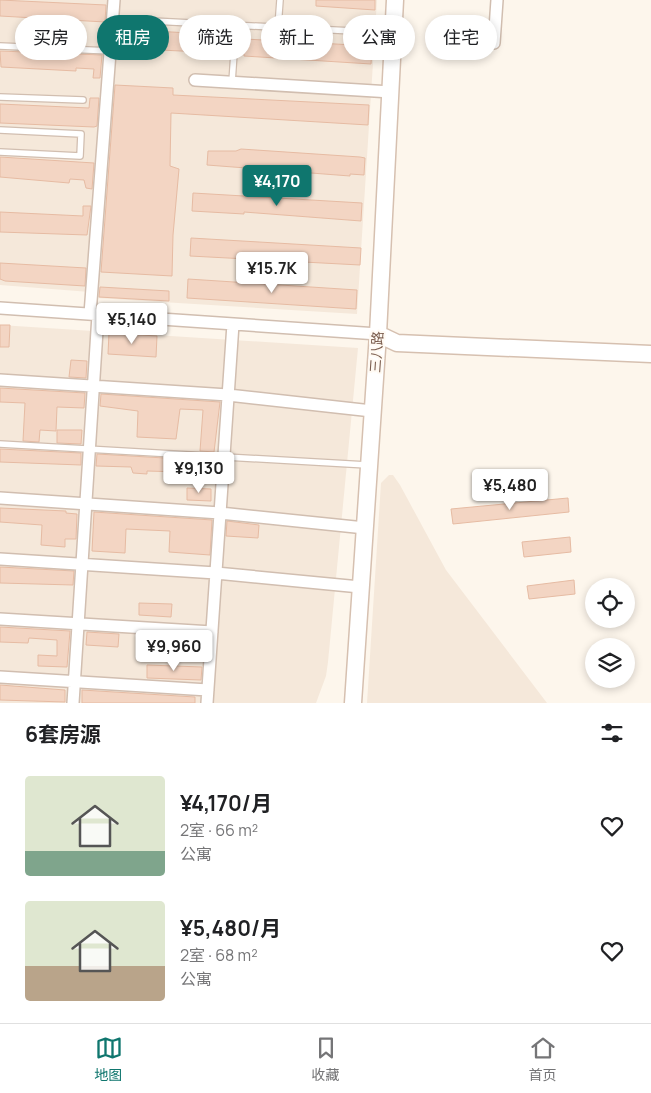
<!DOCTYPE html>
<html lang="zh">
<meta charset="utf-8">
<style>
:root{--surface:#fff;--page:#f6f6f6;--text:#202124;--muted:#757577;--line:#e0e0e0;--accent:#0f766e}
body{margin:0;font-family:Manrope,"Noto Sans SC",sans-serif;background:var(--page);color:var(--text);height:100vh;display:flex;flex-direction:column;font-size:19px;white-space:nowrap}
*{box-sizing:border-box;margin:0}
p{font-size:16px;color:var(--muted)}
.icon{flex:none;width:28px;height:28px;fill:none;stroke:currentColor;stroke-width:2;stroke-linecap:round;stroke-linejoin:round}
.map{position:relative;height:703px;overflow:hidden}
.side{display:flex;flex-direction:column;background:var(--surface);flex:1}
.side>*{flex:none}
.banner{position:absolute;left:15px;top:15px;width:621px;height:45px;display:flex;gap:10px}
.fabs{position:absolute;left:585px;top:578px;display:grid;gap:10px}
.fabs a{display:grid;place-items:center;width:50px;height:50px;border-radius:50%;background:var(--surface);box-shadow:0 2px 8px #0003;font-size:25px}
.price{position:absolute;translate:-50% -42px;padding:0 11px;border-radius:5px;background:#fff;color:#222;font-size:16px;line-height:32px;filter:drop-shadow(0 1px 2px #0008)}
.price::after{content:'';position:absolute;left:50%;top:30px;width:15px;height:11px;margin-left:-8px;background:inherit;clip-path:polygon(0 0,100% 0,50% 100%)}
.price.current{background:var(--accent);color:#fff}
ul{padding:0;list-style:none}
li{display:flex;align-items:center;gap:15px;height:125px;padding:0 25px}
li span{display:grid;place-items:center;flex:none;width:140px;height:100px;border-radius:5px;color:#555}
li>.icon{margin-inline-start:auto}
span .icon{width:60px;height:60px;fill:#fffc;stroke-width:1}
li b{font-size:21px}
h2{display:flex;justify-content:space-between;align-items:center;height:60px;padding:0 25px;font-size:21px}
.chip{padding:0 18px;border-radius:22px;background:var(--surface);box-shadow:0 2px 8px #0003;font-size:18px;line-height:45px}
.chip.current{background:var(--accent);color:#fff}
.tabs{display:flex;justify-content:space-around;align-items:center;height:70px;border-top:1px solid var(--line);background:var(--surface);font-size:14px;color:var(--muted)}
.tabs a{display:grid;justify-items:center;gap:2px}
.tabs .current{color:var(--accent)}
.map>svg:first-child{display:block}
</style>
<div class="map">
<svg width="651" height="703" viewBox="0 0 651 703">
<rect width="100%" height="100%" fill="#fdf6ec"/>
<path fill="#f5e8da" d="M 0,0 L 108,0 L 90,292 L 0,285 Z
M 117,0 L 377,0 L 357,314 L 96,298 Z
M 0,325 L 358,348 L 328,662 L 326,676 L 316,703 L 0,703 Z
M 389,475 L 393,475 L 400,485 L 446,570 L 547,703 L 367,703 L 381,483 Z"/>
<path fill="#f3d5c3" stroke="#e6bba3" d="M 0,0 L 106,5 L 105,22 L 0,16 Z
M 316,0 L 375,0 L 375,10 L 316,6 Z
M 119,29 L 224,35 L 223,53 L 118,48 Z
M 245,39 L 372,46 L 371,64 L 244,56 Z
M 0,51 L 102,55 L 100,78 L 93,78 L 94,69 L 76,68 L 76,71 L 1,67 Z
M 115,85 L 173,88 L 173,95 L 369,105 L 368,125 L 171,113 L 170,166 L 179,169 L 173,235 L 172,276 L 101,272 Z
M 90,98 L 99,98 L 97,126 L 94,127 L 0,123 L 0,104 L 89,108 Z
M 241,149 L 360,157 L 365,158 L 364,175 L 350,174 L 350,176 L 207,165 L 208,151 L 236,151 Z
M 0,157 L 94,163 L 92,189 L 86,188 L 84,180 L 70,179 L 69,183 L 0,177 Z
M 193,193 L 362,203 L 361,221 L 244,212 L 244,214 L 192,211 Z
M 83,206 L 91,206 L 87,235 L 0,232 L 0,212 L 83,216 Z
M 191,238 L 361,248 L 360,265 L 190,256 Z
M 0,263 L 86,268 L 85,286 L 5,281 L 0,279 Z
M 188,279 L 357,290 L 356,309 L 187,298 Z
M 100,287 L 169,291 L 169,301 L 99,297 Z
M 0,325 L 10,325 L 9,347 L 0,347 Z
M 109,333 L 157,336 L 156,357 L 108,354 Z
M 71,360 L 87,361 L 86,378 L 69,377 Z
M 0,388 L 85,393 L 84,408 L 57,407 L 56,431 L 40,430 L 39,442 L 23,441 L 25,403 L 0,402 Z
M 101,394 L 220,402 L 214,452 L 200,451 L 203,410 L 180,409 L 176,439 L 137,437 L 138,411 L 100,406 Z
M 57,430 L 82,430 L 81,444 L 57,443 Z
M 0,449 L 81,453 L 81,465 L 0,462 Z
M 97,454 L 215,461 L 214,473 L 147,471 L 147,474 L 133,473 L 131,467 L 96,466 Z
M 187,488 L 211,489 L 211,501 L 187,500 Z
M 568,498 L 569,512 L 453,524 L 451,509 Z
M 0,508 L 66,511 L 66,513 L 77,514 L 76,539 L 65,539 L 65,547 L 41,545 L 42,525 L 0,522 Z
M 94,512 L 212,520 L 210,555 L 169,552 L 170,531 L 126,529 L 125,553 L 92,551 Z
M 227,521 L 259,525 L 258,538 L 226,536 Z
M 570,537 L 571,552 L 524,557 L 522,542 Z
M 0,567 L 74,571 L 73,585 L 0,583 Z
M 574,580 L 575,594 L 529,599 L 527,586 Z
M 139,603 L 172,604 L 171,617 L 139,615 Z
M 0,627 L 70,631 L 67,667 L 38,666 L 38,655 L 57,656 L 57,640 L 29,638 L 28,643 L 0,642 Z
M 87,632 L 119,634 L 118,647 L 86,645 Z
M 147,665 L 202,667 L 201,680 L 147,678 Z
M 0,685 L 65,690 L 65,702 L 0,700 Z
M 82,690 L 195,697 L 195,703 L 82,703 Z"/>
<g fill="none" stroke-linecap="round" stroke-linejoin="round">
<g stroke="#d1beb0" stroke-width="8">
<path id="lane" d="M 113,19 L 373,32
M 278,27 L 280,0
M 0,46 L 110,51
M 232,82 L 236,24
M 0,97 L 83,100
M 0,130 L 81,134 L 80,156 L 0,152
M 0,444 L 367,465"/>
</g>
<g stroke="#d1beb0" stroke-width="14">
<path id="street" d="M 494,43 L 497,0
M 195,80 L 391,92
M 0,308 L 378,334
M 90,314 L 114,0
M 0,380 L 228,395 L 372,411
M 0,498 L 220,513 L 365,528
M 0,559 L 216,573 L 360,587
M 0,619 L 212,632
M 0,677 L 208,690
M 73,703 L 98,315
M 207,703 L 233,324"/>
</g>
<g stroke="#d6c0b0" stroke-width="19">
<path id="secondary" d="M 378,334 L 397,343 L 651,354
M 353,703 L 378,334 L 395,0"/>
</g>
<use href="#lane" stroke="#fff" stroke-width="5.5"/>
<use href="#street" stroke="#fff" stroke-width="11"/>
<use href="#secondary" stroke="#fff" stroke-width="16"/>
</g>
<g text-anchor="middle" dominant-baseline="central" stroke-width="4" stroke-linejoin="round" paint-order="stroke">
<g font-size="14" fill="#7a5c4d" stroke="#fffaf3">
<text transform="translate(376 352) rotate(-86)">三八路</text>
</g>
</g>
</svg>
<div class="fabs">
<a><svg class="icon" aria-label="locate" viewBox="0 0 24 24"><circle cx="12" cy="12" r="6"/><path d="M12 2v4M12 18v4M2 12h4M18 12h4"/></svg></a>
<a><svg class="icon" aria-label="layers" viewBox="0 0 24 24"><path d="M12 4l9 5-9 5-9-5zM3 14l9 5 9-5"/></svg></a>
</div>
<b class="price current" style="left:277px;top:207px">¥4,170</b>
<b class="price" style="left:272px;top:294px">¥15.7K</b>
<b class="price" style="left:132px;top:345px">¥5,140</b>
<b class="price" style="left:199px;top:494px">¥9,130</b>
<b class="price" style="left:510px;top:511px">¥5,480</b>
<b class="price" style="left:174px;top:672px">¥9,960</b>
<div class="banner">
<a class="chip">买房</a>
<a class="chip current">租房</a>
<a class="chip">筛选</a>
<a class="chip">新上</a>
<a class="chip">公寓</a>
<a class="chip">住宅</a>
</div>
</div>
<section class="side">
<h2>6套房源<svg class="icon" aria-label="filters" viewBox="0 0 24 24"><path d="M4 7h16M4 17h16"/><circle cx="9" cy="7" r="2"/><circle cx="15" cy="17" r="2"/></svg></h2>
<ul>
<li><span style="background:linear-gradient(#dfe7d0 75%,#7fa58c 0)"><svg class="icon" aria-label="home" viewBox="0 0 24 24"><path d="M3 11l9-7 9 7M6 9v11h12V9"/></svg></span><div><b>¥4,170/月</b><p>2室 · 66 m²</p><p>公寓</p></div><svg class="icon" aria-label="heart" viewBox="0 0 24 24"><path d="M12 20l-8-8c-3-5 5-10 8-4 3-6 11-1 8 4z"/></svg></li>
<li><span style="background:linear-gradient(#dfe7d0 65%,#b9a48a 0)"><svg class="icon" aria-label="home" viewBox="0 0 24 24"><path d="M3 11l9-7 9 7M6 9v11h12V9"/></svg></span><div><b>¥5,480/月</b><p>2室 · 68 m²</p><p>公寓</p></div><svg class="icon" aria-label="heart" viewBox="0 0 24 24"><path d="M12 20l-8-8c-3-5 5-10 8-4 3-6 11-1 8 4z"/></svg></li>
</ul>
</section>
<nav class="tabs">
<a class="current"><svg class="icon" aria-label="map" viewBox="0 0 24 24"><path d="M3 6l6-2 6 2 6-2v14l-6 2-6-2-6 2zM9 4v14M15 6v14"/></svg>地图</a>
<a><svg class="icon" aria-label="saved" viewBox="0 0 24 24"><path d="M7 4h10v16l-5-4-5 4z"/></svg>收藏</a>
<a><svg class="icon" aria-label="home" viewBox="0 0 24 24"><path d="M3 11l9-7 9 7M6 9v11h12V9"/></svg>首页</a>
</nav>
